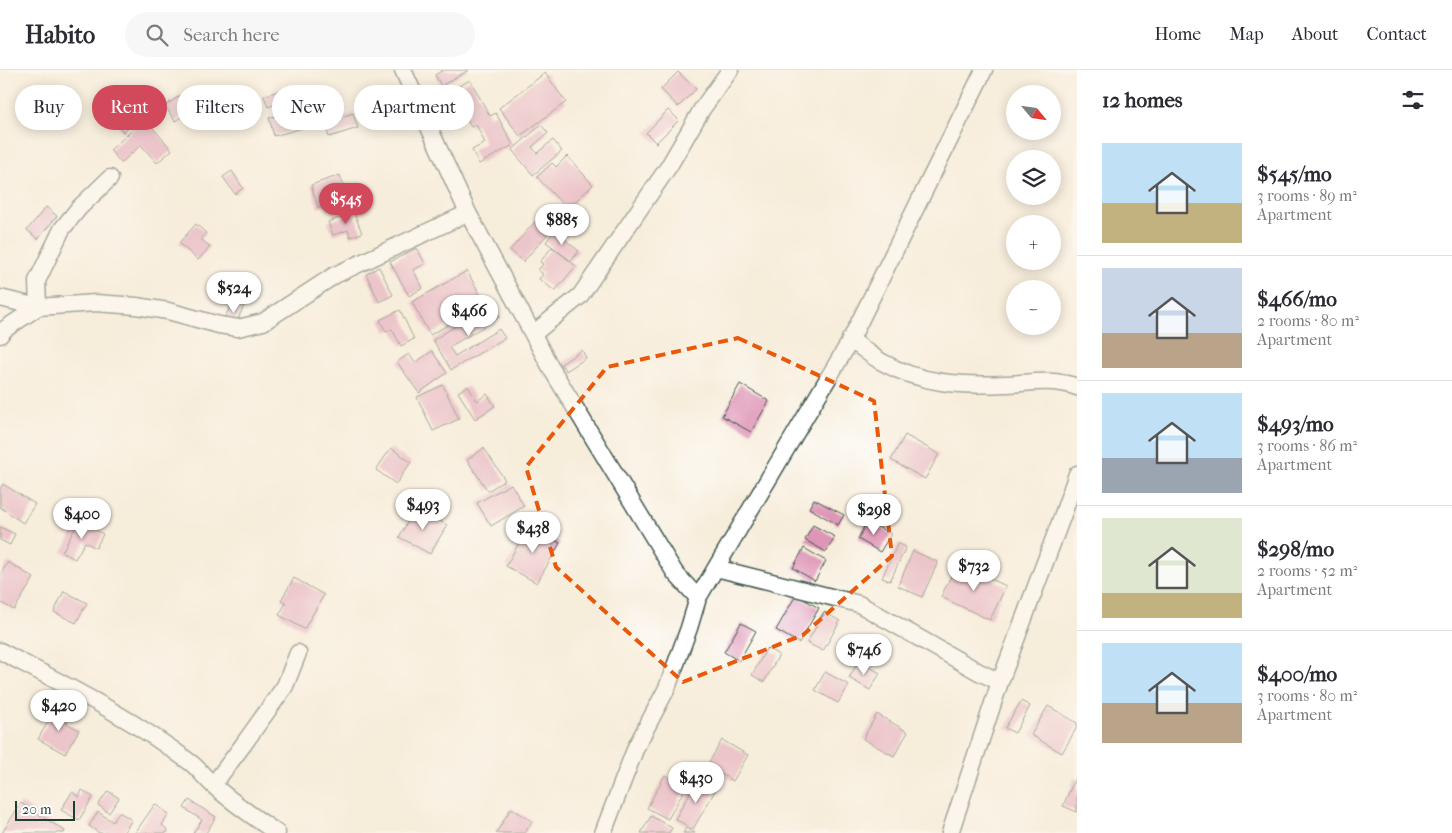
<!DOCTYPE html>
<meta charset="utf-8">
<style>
:root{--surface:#fff;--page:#f7f7f7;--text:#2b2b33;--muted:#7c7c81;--line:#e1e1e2;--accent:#d1495b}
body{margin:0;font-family:"IM FELL French Canon",serif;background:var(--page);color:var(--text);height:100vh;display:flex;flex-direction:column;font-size:19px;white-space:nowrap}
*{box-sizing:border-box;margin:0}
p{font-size:16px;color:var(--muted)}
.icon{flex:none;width:28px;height:28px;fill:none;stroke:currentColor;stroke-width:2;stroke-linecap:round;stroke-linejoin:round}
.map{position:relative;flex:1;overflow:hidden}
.sheet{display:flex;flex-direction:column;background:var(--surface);width:375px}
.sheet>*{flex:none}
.guide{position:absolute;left:15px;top:15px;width:475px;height:45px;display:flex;gap:10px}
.needle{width:32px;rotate:119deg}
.tools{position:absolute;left:1006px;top:15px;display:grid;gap:10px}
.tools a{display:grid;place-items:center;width:55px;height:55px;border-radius:50%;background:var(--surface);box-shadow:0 2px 12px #0003;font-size:25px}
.scale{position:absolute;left:15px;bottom:12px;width:60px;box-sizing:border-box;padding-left:5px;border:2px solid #1f3d34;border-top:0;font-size:14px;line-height:18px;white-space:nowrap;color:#1f3d34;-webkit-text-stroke:4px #fff;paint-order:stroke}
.price{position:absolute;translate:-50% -42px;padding:0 11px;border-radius:18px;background:#fff;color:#222;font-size:16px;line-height:32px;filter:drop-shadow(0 1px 2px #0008)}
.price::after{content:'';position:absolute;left:50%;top:30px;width:15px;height:11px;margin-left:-8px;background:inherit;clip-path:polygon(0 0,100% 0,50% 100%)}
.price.selected{background:var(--accent);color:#fff}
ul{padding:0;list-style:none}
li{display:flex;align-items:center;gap:15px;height:125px;padding:0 25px}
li+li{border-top:1px solid var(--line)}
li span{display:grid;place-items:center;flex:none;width:140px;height:100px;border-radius:0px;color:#555}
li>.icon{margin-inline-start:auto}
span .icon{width:60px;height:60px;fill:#fffc;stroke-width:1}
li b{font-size:21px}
h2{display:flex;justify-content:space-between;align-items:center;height:60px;padding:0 25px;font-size:21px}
.chip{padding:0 18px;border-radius:22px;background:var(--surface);box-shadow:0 2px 12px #0003;font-size:18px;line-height:45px}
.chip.selected{background:var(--accent);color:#fff}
header{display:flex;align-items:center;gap:30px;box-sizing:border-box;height:70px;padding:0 25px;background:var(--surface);border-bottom:1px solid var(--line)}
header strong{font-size:24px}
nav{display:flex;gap:28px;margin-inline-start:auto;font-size:18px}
.search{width:350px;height:45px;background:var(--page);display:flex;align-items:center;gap:12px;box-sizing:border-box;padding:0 18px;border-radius:28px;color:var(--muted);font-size:19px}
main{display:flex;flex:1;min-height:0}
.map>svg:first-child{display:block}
</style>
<header>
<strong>Habito</strong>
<div class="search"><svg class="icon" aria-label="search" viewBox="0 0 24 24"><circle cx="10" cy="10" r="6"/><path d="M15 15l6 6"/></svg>Search here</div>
<nav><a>Home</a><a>Map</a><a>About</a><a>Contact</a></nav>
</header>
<main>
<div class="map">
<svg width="1077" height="763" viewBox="0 0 1077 763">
<rect width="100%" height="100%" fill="#fff"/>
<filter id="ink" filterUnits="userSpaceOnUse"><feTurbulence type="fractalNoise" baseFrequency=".02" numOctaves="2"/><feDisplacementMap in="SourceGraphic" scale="10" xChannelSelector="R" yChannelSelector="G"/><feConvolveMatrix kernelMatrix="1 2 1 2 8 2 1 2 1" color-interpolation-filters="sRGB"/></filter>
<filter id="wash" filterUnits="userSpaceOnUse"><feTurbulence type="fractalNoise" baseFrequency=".0096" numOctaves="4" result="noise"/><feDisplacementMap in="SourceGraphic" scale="20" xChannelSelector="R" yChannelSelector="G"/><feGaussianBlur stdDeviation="1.12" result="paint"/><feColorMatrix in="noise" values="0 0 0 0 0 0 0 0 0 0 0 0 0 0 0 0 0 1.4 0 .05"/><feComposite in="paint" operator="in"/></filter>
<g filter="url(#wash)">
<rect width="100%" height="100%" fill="#f7eddb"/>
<g id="blocks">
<path fill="#de95b6" d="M 443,0 L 469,0 L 441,16 L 435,5 Z
M 678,2 L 696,19 L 678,37 L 661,19 Z
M 545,3 L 566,32 L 520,66 L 499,38 Z
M 470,10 L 490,46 L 496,43 L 513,75 L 479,94 L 472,80 L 485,73 L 476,54 L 471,57 L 460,38 L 438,51 L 428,33 Z
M 292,16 L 299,37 L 287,41 L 284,31 L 268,37 L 264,26 Z
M 181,25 L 191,41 L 175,51 L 165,36 Z
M 115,27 L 126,40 L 136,32 L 146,43 L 123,62 L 102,37 Z
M 334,34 L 339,48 L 353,43 L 358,58 L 329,67 L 320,38 Z
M 305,38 L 310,56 L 274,66 L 269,48 Z
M 668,40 L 679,50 L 656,73 L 646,63 Z
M 145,49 L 172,80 L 157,93 L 141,75 L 121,93 L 110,80 Z
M 541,55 L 548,63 L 532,77 L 537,83 L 553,70 L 562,81 L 533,105 L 512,80 Z
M 567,86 L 593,115 L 567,139 L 537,107 L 552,93 L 556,97 Z
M 232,101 L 243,118 L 235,124 L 223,107 Z
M 340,105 L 348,129 L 318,138 L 311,115 Z
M 46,137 L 57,146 L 38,169 L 27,160 Z
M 354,143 L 362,163 L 350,167 L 348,160 L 333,165 L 328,152 Z
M 540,146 L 553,158 L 523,192 L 510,180 Z
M 196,154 L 206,163 L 201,169 L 210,177 L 198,190 L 179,173 Z
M 554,161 L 579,181 L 571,191 L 546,172 Z
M 552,177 L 576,196 L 555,221 L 539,209 L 543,204 L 538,200 L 543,194 L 540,192 Z
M 417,178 L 425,194 L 413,200 L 423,218 L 409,226 L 390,192 Z
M 379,197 L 393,225 L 379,232 L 366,204 Z
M 467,201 L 485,234 L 430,265 L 412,232 Z
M 233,231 L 244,236 L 234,257 L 223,251 Z
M 492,234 L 500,247 L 449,277 L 455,286 L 499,259 L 505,268 L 451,300 L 433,270 Z
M 400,240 L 414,269 L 401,276 L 392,259 L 386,262 L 380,250 Z
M 582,280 L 586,288 L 566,301 L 561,294 Z
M 432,281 L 447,303 L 419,323 L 397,292 L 409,284 L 415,293 Z
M 740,314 L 769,331 L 751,362 L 722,346 Z
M 443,315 L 459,349 L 433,361 L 417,327 Z
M 468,316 L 477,331 L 487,324 L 495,336 L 475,349 L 458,322 Z
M 905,365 L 939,384 L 925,409 L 891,390 Z
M 391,378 L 411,392 L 396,414 L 376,400 Z
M 484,378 L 505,410 L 488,421 L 467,390 Z
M 3,414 L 35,434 L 23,453 L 0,437 L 0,419 Z
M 511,414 L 524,436 L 491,456 L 477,433 Z
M 814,429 L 844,445 L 838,455 L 809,438 Z
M 416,437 L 447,455 L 430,484 L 399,467 Z
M 79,451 L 103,464 L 96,478 L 85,472 L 75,489 L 62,482 Z
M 867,451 L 891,464 L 880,482 L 858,469 Z
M 529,455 L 560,473 L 537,513 L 506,496 Z
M 813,455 L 835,467 L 826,482 L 805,470 Z
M 0,457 L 15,464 L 10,475 L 0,470 Z
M 898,473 L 906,477 L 890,511 L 882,508 Z
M 804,478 L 826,491 L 815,511 L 793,498 Z
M 913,481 L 938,492 L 922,527 L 898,516 Z
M 8,492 L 34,508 L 14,540 L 0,532 L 0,505 Z
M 957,493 L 1006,516 L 990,550 L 941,527 Z
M 294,508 L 324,525 L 304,559 L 279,545 L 286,533 L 281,530 Z
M 64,521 L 87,533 L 76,553 L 54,542 Z
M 796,525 L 819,538 L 799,573 L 776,560 Z
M 824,542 L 840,551 L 823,581 L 807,573 Z
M 741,553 L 756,561 L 739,591 L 724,582 Z
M 767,578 L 779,585 L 764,612 L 752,605 Z
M 859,591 L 880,603 L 870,620 L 849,608 Z
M 825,602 L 849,615 L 838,633 L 815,620 Z
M 1021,631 L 1030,636 L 1015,663 L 1005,658 Z
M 1048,636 L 1077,653 L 1077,657 L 1062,683 L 1031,665 Z
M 56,638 L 70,646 L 66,653 L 79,660 L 65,684 L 38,669 Z
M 877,644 L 908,662 L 894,686 L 863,669 Z
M 722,670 L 748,685 L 733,711 L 707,696 Z
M 665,705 L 686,717 L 668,749 L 647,738 Z
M 1075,708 L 1077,709 L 1077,742 L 1063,736 Z
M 698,709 L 716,719 L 693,759 L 675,749 Z
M 82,720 L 93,727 L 79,750 L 61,740 L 72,722 L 79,727 Z
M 108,721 L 119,728 L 109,743 L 98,735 Z
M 189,730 L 216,747 L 206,763 L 193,763 L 202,750 L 184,738 Z
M 21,733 L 65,761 L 64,763 L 2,763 Z
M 155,734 L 169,744 L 162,755 L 168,760 L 166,763 L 135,763 Z
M 511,738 L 532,751 L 525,763 L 496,763 Z
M 98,742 L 113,752 L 119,742 L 132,750 L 123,763 L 99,763 L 89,756 Z
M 651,746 L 672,758 L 669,763 L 641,763 Z
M 686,758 L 695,763 L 683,763 Z"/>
</g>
</g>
<g filter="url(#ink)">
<use href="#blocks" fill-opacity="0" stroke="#3f574d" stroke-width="1"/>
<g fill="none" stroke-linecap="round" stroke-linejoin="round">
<g stroke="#3f574d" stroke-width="19">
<path id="minor" d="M 403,0 L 468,143 L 551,298 L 675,503 L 698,528
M 0,228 L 38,237 L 96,233 L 136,236 L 168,241 L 219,255 L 238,258 L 263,252 L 335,205 L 468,143
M 533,264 L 580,226 L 669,96 L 702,39 L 730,0
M 0,265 L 5,259 L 38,237 L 37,211 L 62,159 L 79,138 L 110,108
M 850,269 C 861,277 871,286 882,292 C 921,314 961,316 1005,314 C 1029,313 1053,308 1077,317
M 716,498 L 859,534 L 979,602 L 1000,612
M 0,581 C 65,615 132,648 191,693 C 199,699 205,708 213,715 C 233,733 255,748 277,763
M 213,715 L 243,675 L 285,616 L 298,583
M 603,763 L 636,677 L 667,618 L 689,558 L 698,528 L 849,273 L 984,0
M 950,763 L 1000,612 L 1062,447 L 1077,404"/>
</g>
<use href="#minor" stroke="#fff" stroke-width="16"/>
</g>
</g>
<path d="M0 0H1077V763H0ZM 738,268 L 874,331 L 892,486 L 803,565 L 683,612 L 556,497 L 526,397 L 607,297 Z" fill="#f7eddb" fill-opacity=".55" fill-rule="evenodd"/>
<path fill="none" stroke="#e8590c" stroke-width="4" stroke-dasharray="10 6" stroke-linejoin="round" d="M 738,268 L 874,331 L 892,486 L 803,565 L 683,612 L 556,497 L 526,397 L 607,297 Z"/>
</svg>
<div class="tools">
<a><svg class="needle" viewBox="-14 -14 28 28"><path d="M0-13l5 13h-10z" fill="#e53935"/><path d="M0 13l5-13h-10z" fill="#7c7c81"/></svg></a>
<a><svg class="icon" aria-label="layers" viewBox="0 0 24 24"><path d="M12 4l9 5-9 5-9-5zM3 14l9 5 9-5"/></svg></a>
<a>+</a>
<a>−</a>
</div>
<div class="scale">20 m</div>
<b class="price selected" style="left:346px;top:155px">$545</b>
<b class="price" style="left:562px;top:176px">$885</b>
<b class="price" style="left:234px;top:244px">$524</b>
<b class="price" style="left:469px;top:267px">$466</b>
<b class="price" style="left:423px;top:461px">$493</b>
<b class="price" style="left:874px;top:466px">$298</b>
<b class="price" style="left:82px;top:470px">$400</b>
<b class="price" style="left:533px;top:484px">$438</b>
<b class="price" style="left:974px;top:522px">$732</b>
<b class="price" style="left:864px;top:606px">$746</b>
<b class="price" style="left:59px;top:662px">$420</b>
<b class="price" style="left:696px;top:734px">$430</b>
<div class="guide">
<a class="chip">Buy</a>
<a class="chip selected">Rent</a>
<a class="chip">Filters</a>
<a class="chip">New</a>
<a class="chip">Apartment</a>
</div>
</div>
<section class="sheet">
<h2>12 homes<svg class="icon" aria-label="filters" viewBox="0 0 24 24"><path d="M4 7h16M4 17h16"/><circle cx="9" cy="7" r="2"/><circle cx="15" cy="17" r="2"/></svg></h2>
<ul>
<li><span style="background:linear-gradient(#bfe0f5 60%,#c2b280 0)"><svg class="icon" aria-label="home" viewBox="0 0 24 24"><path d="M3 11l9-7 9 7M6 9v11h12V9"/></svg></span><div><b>$545/mo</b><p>3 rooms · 89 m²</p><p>Apartment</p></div></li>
<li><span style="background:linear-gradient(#c9d6e8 65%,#b9a48a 0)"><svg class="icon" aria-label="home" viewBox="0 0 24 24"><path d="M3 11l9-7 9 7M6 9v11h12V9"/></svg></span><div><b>$466/mo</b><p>2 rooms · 80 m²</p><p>Apartment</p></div></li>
<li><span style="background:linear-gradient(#bfe0f5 65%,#9aa5b1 0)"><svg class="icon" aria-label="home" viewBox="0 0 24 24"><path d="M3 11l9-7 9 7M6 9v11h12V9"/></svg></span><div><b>$493/mo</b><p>3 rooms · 86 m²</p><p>Apartment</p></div></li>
<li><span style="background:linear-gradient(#dfe7d0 75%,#c2b280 0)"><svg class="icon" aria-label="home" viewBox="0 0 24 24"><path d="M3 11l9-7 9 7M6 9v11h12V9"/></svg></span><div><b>$298/mo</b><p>2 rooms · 52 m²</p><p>Apartment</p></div></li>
<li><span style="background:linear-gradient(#bfe0f5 60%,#b9a48a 0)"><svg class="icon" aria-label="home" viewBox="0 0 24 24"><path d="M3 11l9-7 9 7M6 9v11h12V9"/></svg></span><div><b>$400/mo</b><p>3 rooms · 80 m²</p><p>Apartment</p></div></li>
</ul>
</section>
</main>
